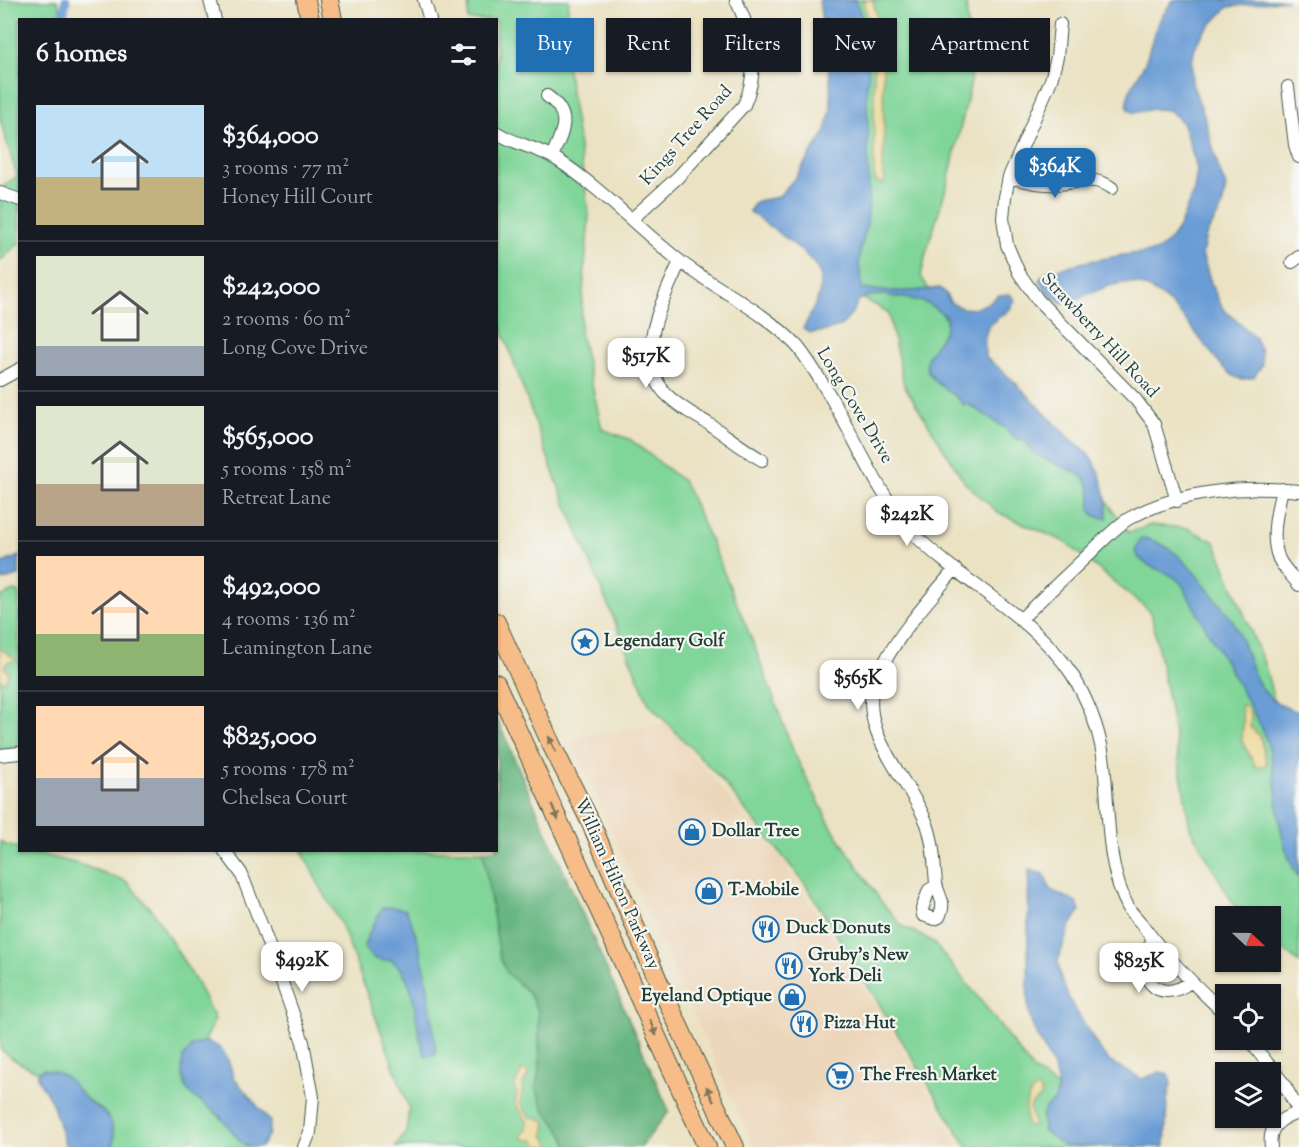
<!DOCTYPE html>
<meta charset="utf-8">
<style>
:root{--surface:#171b24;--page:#242831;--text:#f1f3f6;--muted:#9ea1a6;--line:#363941;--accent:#1f6fb2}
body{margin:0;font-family:"Sorts Mill Goudy",serif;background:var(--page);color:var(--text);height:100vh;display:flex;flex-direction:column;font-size:22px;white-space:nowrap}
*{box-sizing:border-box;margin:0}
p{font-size:20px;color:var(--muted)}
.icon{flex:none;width:33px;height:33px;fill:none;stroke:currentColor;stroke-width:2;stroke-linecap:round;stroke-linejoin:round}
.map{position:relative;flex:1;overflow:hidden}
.side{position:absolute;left:18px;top:18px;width:480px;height:834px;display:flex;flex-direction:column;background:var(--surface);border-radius:0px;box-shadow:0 2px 4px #0004}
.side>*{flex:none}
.hud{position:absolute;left:516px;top:18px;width:570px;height:54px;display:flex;gap:12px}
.needle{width:39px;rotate:112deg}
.controls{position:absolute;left:1215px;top:906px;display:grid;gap:12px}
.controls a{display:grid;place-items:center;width:66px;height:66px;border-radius:0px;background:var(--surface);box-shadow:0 2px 4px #0004;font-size:30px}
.price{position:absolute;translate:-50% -51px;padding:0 14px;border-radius:12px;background:#fff;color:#222;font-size:20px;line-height:39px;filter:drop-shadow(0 2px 3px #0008)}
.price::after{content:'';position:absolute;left:50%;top:36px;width:18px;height:14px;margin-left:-9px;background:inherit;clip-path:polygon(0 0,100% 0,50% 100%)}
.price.on{background:var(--accent);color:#fff}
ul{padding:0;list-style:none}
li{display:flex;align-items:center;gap:18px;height:150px;padding:0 18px}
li+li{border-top:2px solid var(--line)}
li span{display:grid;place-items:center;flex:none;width:168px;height:120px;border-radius:0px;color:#555}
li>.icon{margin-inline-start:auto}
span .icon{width:72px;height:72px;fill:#fffc;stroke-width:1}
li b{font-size:26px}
h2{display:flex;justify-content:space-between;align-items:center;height:72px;padding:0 18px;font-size:26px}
.chip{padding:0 21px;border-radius:0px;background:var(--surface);box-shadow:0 2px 4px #0004;font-size:21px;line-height:54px}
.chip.on{background:var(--accent);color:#fff}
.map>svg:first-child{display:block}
</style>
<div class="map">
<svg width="1299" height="1147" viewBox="0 0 1299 1147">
<rect width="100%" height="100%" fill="#f6f6f2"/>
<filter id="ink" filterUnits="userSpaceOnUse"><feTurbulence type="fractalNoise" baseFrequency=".0167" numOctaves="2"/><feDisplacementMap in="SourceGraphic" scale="12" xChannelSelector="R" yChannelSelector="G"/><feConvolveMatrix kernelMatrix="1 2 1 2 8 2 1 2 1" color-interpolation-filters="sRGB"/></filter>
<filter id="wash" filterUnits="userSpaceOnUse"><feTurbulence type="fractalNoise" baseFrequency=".008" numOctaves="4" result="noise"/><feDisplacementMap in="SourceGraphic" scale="24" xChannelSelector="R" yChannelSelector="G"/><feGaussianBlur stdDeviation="1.35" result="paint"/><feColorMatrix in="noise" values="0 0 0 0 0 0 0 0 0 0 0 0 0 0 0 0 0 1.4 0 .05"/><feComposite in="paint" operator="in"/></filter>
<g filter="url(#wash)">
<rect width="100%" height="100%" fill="#ebe2c3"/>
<path fill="#edd7bb" d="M 666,723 L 784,862 L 892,1031 L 959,1147 L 753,1147 L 571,739 Z"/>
<path fill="#80d599" stroke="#508966" stroke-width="1.5" d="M 0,0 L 57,0 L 63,19 L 20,20 L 19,243 L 0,261 L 0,189 L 17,176 L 0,120 Z
M 469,0 L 569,0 L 564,44 L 589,215 L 580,332 L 602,429 L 631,440 L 684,482 L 710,539 L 754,645 L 794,753 L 831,826 L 880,900 L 902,926 L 932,941 L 979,998 L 1032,1069 L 1139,1147 L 967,1147 L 806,885 L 719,777 L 649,704 L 556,480 L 500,324 L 496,306 L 496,20 L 468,20 Z
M 838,0 L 966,0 L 971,82 L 948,182 L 926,253 L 921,276 L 960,344 L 1078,460 L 1129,533 L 1150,525 L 1187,528 L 1215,542 L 1265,666 L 1292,768 L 1299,846 L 1299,963 L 1271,940 L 1270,916 L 1246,916 L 1234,905 L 1190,828 L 1172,720 L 1151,612 L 1065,542 L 999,513 L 965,483 L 904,385 L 888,312 L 845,289 Z
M 14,591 L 19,592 L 19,747 L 0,750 L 0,597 Z
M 0,841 L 5,845 L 19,848 L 20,850 L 27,851 L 79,864 L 126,881 L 154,913 L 197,983 L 215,1019 L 205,1041 L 192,1046 L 186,1088 C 197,1100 211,1107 222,1119 C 231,1128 238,1139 248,1147 L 204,1147 L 194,1138 L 174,1147 L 113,1147 L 115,1135 L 102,1110 L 89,1102 L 79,1091 L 44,1069 L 38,1072 L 16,1061 L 0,1049 Z
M 302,851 L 483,851 L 500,958 L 518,984 L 528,992 L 538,1011 L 540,1064 L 536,1089 L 544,1109 L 564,1135 L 568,1147 L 395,1147 L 406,1132 L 409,1108 L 342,926 L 316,879 Z"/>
<path fill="#68b681" stroke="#447a5a" stroke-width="1.5" d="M 497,719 L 669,1111 L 641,1147 L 568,1147 L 564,1135 L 544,1109 L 536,1088 L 540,1064 L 538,1011 L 528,992 L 507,973 L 500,958 L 483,851 L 496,850 Z"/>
<path fill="#eeda9e" stroke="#868c69" stroke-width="1.5" d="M 863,0 L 873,0 L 881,34 L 883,62 L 884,149 L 882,169 L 885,179 L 884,183 L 882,184 L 876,181 L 874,174 L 874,63 L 869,24 Z
M 0,648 L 15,659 L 14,661 L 8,662 L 4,666 L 9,674 L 5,681 L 0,680 Z
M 1241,705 L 1246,706 L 1251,716 L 1250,727 L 1260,736 L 1267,764 L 1258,768 L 1255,765 L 1242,741 L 1243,722 Z
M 522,1070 L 529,1072 L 523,1085 L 520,1103 L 530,1118 L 537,1117 L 546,1122 L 544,1135 L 552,1147 L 539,1146 L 534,1140 L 526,1140 L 521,1137 L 527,1128 L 528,1123 L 515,1103 L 517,1093 L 514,1087 Z
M 1037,1088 L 1041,1091 L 1041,1098 L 1032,1104 L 1030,1109 L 1034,1125 L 1030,1127 L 1027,1124 C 1024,1111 1025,1096 1037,1088 Z"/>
<path fill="#6a9cd5" stroke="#446c84" stroke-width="1.5" d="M 819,0 L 856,0 L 864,24 L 867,40 L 865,52 L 869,75 L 867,84 L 869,198 L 867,224 L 860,252 L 859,264 L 862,284 L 861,289 C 887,292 914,292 940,288 L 945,293 L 951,303 L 963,308 L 974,309 L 988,303 L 999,295 L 1010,294 L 1015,300 C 1011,314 995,316 988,328 C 983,336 985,347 985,357 C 1017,380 1040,410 1069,437 C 1078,446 1089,452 1095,464 C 1103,480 1108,499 1107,518 L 1095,516 L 1090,510 L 1091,494 L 1089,486 L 1085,479 L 1076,472 L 1055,464 L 1034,453 L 1024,441 L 1017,439 L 1004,427 L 968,404 L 964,405 C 955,393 940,388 931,376 C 917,358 939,345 945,330 C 947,325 946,321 946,316 L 928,304 L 917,300 L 884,295 L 869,296 L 859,300 C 846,327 840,330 810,333 L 803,329 C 810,315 821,297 821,281 C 822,257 766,226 749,211 L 757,201 L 778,197 L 795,178 L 826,131 L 831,109 L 830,79 Z
M 1173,0 L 1288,0 L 1228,7 L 1204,32 L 1195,46 L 1192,63 L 1192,83 L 1204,115 L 1219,170 L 1226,186 L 1222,208 L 1206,235 L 1202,254 L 1212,286 L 1223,309 L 1254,336 L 1261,351 L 1262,365 L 1254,377 C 1250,378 1244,379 1241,379 C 1229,376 1220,364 1213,355 C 1191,329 1169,289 1132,283 C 1111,280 1084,299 1062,303 L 1049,295 L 1039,280 L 1045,273 L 1080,263 L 1123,255 L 1157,251 L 1170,240 L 1179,227 L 1194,190 L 1197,169 L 1184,127 L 1180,120 L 1169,110 L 1153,109 L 1134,113 L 1128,109 L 1127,100 L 1130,90 L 1145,63 L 1158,22 Z
M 1144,538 C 1174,544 1192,569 1210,592 C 1218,603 1228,612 1235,625 C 1255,664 1249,698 1299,712 L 1299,878 C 1271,832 1282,793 1268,745 C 1263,728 1253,711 1244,696 C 1225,659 1202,624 1184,588 C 1173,567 1144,573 1135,551 L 1140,540 Z
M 19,556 L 19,576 L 0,581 L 0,564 Z
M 1029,870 L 1044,874 L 1051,890 L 1077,902 L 1080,911 L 1069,928 L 1058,961 L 1061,979 L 1070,1001 L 1100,1050 L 1110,1062 L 1142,1079 L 1160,1072 L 1169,1074 L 1171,1084 L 1167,1101 L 1165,1147 L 1064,1146 L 1043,1130 L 1042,1116 L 1045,1108 L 1055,1100 C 1065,1069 1037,1046 1030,1018 C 1026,1002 1028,989 1028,972 C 1028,938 1028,905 1029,870 Z
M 393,907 L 406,910 C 427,955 430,1004 436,1053 L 426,1057 C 412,1027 420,978 391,960 C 379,962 369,958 364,946 L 368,935 L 382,908 Z
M 205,1041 L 219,1047 L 227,1057 L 234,1078 L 270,1121 L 269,1134 L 261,1147 L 248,1147 L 239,1140 L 220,1116 L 194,1097 L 186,1088 L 182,1072 L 183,1057 L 192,1046 Z
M 43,1069 C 75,1075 68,1083 88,1101 C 92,1104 96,1106 100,1109 C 113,1118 116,1133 113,1147 L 66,1147 L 52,1103 L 38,1079 L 38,1072 Z"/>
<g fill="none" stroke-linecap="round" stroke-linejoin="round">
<path stroke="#6a9cd5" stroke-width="9" d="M 62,20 L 66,0"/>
</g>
</g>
<g filter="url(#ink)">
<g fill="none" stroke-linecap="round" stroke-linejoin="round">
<g stroke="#3e5649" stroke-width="14">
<path id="minor" d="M 210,0 L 215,20
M 424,0 L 430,20
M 1060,24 L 1057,57 L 1051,80 L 1009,177 L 1005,197 L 1003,218 L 1007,245 L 1019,273 L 1038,300 L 1136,400 L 1154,424 L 1177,501
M 1288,87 L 1295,145 L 1299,157
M 547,96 C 573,115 563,131 552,156
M 496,132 C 515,145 537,147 556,159 C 602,188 638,229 681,262 C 719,291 764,311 797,346 C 807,358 816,373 824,386 C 853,432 877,495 914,534 C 963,584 1031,614 1071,673 C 1086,696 1099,728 1103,756 C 1110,806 1104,863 1129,909 C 1133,915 1140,921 1144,927 C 1168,960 1197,987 1226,1015
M 1009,177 C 1025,181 1040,185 1056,184 C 1077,183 1094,175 1112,188
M 0,193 L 20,200
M 632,219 L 678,177 L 744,105 C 760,70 752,33 736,0
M 680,261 C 664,299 633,353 664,392 C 676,405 694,415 709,424 C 727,436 743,449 762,460
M 1292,262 L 1299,257
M 0,380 L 20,369
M 1282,489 C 1277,511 1270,538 1279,559 C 1283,568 1293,577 1299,585
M 1020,620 C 1042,598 1065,577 1087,556 C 1100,544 1113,529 1128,519 C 1178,491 1244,485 1299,491
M 0,755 L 20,753
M 224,850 L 241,873 L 263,929 L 303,1042 L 313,1097 L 310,1132 L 304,1147
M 936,886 L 929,890 L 922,909 L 923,915 L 935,919 L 939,917 C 947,901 938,897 936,883 C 934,863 934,843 927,824 C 910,779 856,733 875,679 C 877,673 881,668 884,663 C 903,628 930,599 955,569
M 1153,940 C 1130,975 1158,1008 1191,981
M 1249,1040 L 1284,1084 L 1299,1112
M 1271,1147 C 1268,1126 1280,1118 1299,1113"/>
</g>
<g stroke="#3e5649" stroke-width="20">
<path id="highway" d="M 306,0 L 310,20
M 329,0 L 333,20
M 496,622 L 552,746 L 590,821 L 663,992 L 735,1147
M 496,683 L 707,1147"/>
</g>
<use href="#minor" stroke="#fff" stroke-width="12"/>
<use href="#highway" stroke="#f7bd88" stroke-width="18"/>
</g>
<defs><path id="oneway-solid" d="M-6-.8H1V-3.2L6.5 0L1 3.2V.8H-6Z" transform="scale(1.5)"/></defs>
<g fill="#80775a">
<use href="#oneway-solid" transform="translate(552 744) rotate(-115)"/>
<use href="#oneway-solid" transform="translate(555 812) rotate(66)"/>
<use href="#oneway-solid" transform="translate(653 1028) rotate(66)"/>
<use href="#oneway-solid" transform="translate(710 1094) rotate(-115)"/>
</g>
</g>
<defs>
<g id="sight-ring" transform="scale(1.35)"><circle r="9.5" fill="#f6f6f2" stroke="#1f6fb2" stroke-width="1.5"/><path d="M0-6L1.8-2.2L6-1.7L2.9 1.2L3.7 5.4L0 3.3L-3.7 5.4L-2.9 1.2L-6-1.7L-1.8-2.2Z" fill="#1f6fb2"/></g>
<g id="shop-ring" transform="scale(1.35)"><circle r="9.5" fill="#f6f6f2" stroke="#1f6fb2" stroke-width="1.5"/><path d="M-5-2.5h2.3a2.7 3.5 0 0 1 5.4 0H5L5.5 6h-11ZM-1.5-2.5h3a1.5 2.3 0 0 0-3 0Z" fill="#1f6fb2"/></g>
<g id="restaurant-ring" transform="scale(1.35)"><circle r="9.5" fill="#f6f6f2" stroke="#1f6fb2" stroke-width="1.5"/><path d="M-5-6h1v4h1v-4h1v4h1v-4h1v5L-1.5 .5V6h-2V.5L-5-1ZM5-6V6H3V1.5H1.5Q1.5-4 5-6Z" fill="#1f6fb2"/></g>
<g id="supermarket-ring" transform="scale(1.35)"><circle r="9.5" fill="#f6f6f2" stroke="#1f6fb2" stroke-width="1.5"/><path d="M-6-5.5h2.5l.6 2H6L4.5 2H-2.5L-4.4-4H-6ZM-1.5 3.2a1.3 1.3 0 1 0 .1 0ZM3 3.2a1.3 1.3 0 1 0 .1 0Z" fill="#1f6fb2"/></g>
</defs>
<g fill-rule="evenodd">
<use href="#sight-ring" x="585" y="642"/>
<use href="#shop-ring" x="692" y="832"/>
<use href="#shop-ring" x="709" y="891"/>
<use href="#restaurant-ring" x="766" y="929"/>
<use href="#restaurant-ring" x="789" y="966"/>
<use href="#shop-ring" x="792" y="997"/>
<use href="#restaurant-ring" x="804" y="1024"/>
<use href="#supermarket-ring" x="840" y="1076"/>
</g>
<g text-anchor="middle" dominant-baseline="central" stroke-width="4.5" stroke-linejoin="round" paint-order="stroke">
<g font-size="18" fill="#1f3d34" stroke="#f6f6f2">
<text transform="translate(687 136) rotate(-48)">Kings Tree Road</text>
<text transform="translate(1099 336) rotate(47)">Strawberry Hill Road</text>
<text transform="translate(854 406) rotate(59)">Long Cove Drive</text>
<text transform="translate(616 884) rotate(66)">William Hilton Parkway</text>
</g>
<g font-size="18" font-weight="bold" fill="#1f3d34" stroke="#f6f6f2" text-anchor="start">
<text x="604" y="642">Legendary Golf</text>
<text x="712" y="832">Dollar Tree</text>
<text x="728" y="891">T-Mobile</text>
<text x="786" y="929">Duck Donuts</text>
<text x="808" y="956">Gruby's New<tspan x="808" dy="21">York Deli</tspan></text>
<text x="772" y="997" text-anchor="end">Eyeland Optique</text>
<text x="824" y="1024">Pizza Hut</text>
<text x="860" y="1076">The Fresh Market</text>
</g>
</g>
</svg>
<div class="controls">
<a><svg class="needle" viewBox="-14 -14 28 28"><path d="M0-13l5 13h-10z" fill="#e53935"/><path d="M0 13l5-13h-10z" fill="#9ea1a6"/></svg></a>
<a><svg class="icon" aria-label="locate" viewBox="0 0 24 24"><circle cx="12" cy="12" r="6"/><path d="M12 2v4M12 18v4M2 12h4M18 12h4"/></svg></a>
<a><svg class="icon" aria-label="layers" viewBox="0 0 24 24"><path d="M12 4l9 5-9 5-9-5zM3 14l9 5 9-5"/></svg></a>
</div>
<b class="price on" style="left:1055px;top:199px">$364K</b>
<b class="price" style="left:646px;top:389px">$517K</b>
<b class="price" style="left:907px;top:547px">$242K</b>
<b class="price" style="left:858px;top:711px">$565K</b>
<b class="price" style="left:302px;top:993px">$492K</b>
<b class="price" style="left:1139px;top:994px">$825K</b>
<div class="hud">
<a class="chip on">Buy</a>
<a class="chip">Rent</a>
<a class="chip">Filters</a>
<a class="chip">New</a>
<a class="chip">Apartment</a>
</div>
<section class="side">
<h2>6 homes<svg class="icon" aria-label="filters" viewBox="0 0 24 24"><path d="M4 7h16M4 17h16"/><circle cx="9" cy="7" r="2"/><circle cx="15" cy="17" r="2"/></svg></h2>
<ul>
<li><span style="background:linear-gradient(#bfe0f5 60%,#c2b280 0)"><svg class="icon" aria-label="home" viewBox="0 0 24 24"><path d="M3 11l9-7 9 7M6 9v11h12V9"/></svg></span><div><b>$364,000</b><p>3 rooms · 77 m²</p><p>Honey Hill Court</p></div></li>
<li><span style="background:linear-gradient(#dfe7d0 75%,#9aa5b1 0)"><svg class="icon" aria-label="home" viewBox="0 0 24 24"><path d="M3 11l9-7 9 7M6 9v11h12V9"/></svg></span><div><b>$242,000</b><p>2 rooms · 60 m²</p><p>Long Cove Drive</p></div></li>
<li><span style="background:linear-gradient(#dfe7d0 65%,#b9a48a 0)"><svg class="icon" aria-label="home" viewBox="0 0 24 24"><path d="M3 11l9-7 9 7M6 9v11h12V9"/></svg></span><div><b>$565,000</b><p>5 rooms · 158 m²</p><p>Retreat Lane</p></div></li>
<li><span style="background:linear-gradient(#ffd9b3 65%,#8fb573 0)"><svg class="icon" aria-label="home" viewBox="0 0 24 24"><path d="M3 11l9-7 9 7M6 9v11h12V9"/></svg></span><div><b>$492,000</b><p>4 rooms · 136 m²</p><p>Leamington Lane</p></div></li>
<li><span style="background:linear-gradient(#ffd9b3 60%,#9aa5b1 0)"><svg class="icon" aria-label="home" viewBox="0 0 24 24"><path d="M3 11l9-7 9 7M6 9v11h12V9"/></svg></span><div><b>$825,000</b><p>5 rooms · 178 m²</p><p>Chelsea Court</p></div></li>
</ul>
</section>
</div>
